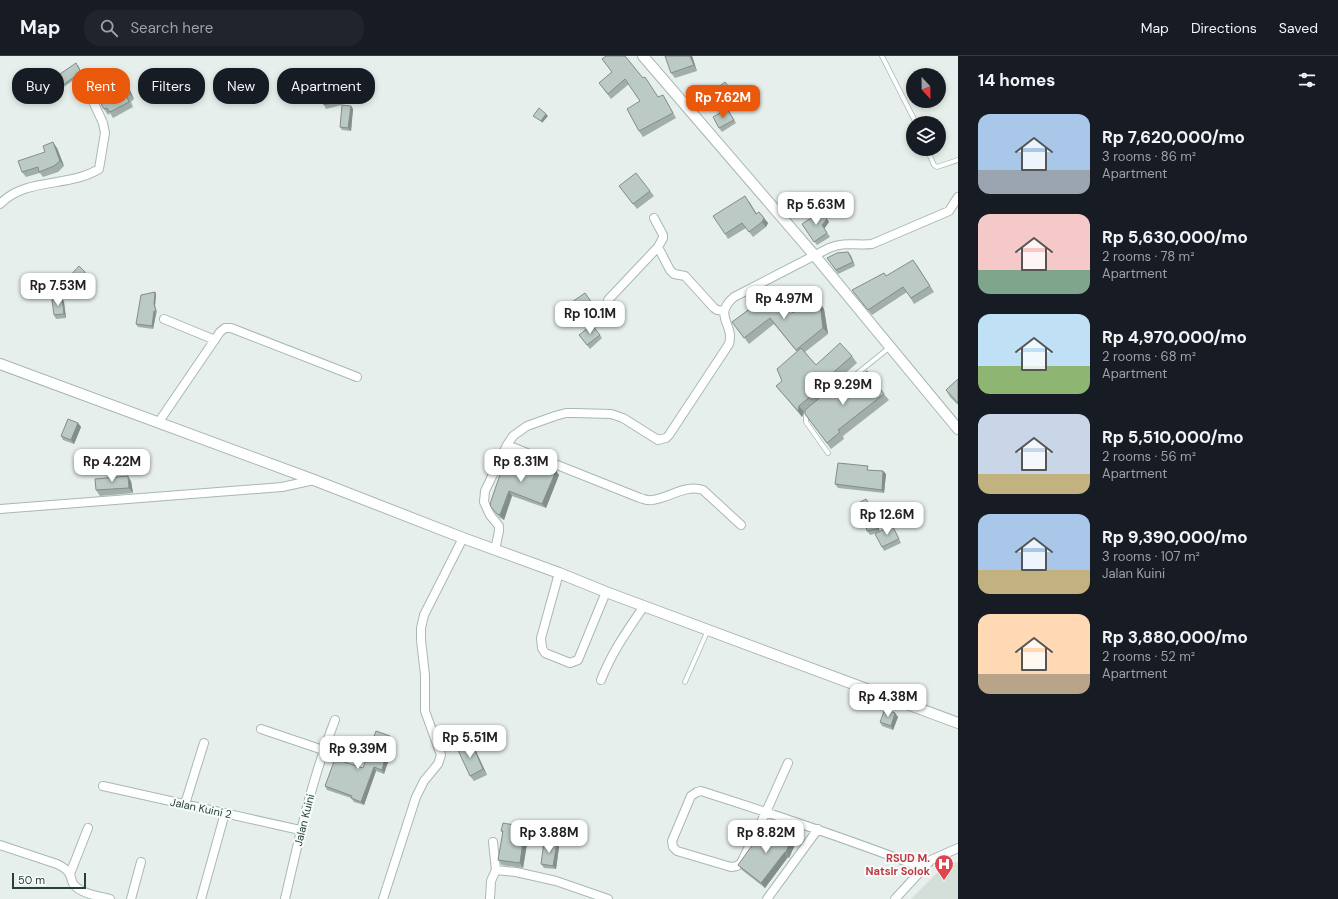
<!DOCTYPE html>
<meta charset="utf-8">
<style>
:root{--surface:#171b24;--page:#20242c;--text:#f1f3f6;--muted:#9ea1a6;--line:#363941;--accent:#ea580c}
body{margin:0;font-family:"DM Sans",sans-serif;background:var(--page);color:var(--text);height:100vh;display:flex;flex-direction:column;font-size:15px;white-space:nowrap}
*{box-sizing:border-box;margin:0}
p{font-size:13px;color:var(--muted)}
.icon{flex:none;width:22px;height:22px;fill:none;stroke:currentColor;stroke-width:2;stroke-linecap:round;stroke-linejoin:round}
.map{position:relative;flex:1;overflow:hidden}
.sheet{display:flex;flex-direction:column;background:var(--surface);width:380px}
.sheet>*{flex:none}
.top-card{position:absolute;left:12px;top:12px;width:380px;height:36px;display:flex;gap:8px}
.needle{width:26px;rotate:158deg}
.buttons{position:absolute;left:906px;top:12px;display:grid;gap:8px}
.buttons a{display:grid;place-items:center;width:40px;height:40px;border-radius:50%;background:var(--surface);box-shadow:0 2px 6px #0003;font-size:20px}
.scale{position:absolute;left:12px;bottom:10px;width:74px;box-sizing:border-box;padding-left:4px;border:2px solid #24423a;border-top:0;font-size:11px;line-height:14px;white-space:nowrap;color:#24423a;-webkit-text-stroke:3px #f7fbf9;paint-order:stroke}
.price{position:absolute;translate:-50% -34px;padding:0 9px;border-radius:8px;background:#fff;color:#222;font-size:13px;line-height:26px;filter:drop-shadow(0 1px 2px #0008)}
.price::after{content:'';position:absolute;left:50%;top:24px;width:12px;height:9px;margin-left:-6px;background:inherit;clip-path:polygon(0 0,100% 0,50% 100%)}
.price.current{background:var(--accent);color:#fff}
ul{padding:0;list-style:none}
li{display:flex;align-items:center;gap:12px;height:100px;padding:0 20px}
li span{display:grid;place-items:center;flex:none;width:112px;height:80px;border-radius:12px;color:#555}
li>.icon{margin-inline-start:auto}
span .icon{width:48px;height:48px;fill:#fffc;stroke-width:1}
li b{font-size:17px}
h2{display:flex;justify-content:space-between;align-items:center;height:48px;padding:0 20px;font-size:17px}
.tag{padding:0 14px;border-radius:16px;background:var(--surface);box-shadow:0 2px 6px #0003;font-size:14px;line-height:36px}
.tag.current{background:var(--accent);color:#fff}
header{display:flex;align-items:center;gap:24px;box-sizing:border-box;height:56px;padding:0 20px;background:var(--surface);border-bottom:1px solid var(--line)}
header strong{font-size:19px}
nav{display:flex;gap:22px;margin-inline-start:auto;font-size:14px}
.search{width:280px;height:36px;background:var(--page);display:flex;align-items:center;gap:10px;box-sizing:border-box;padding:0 14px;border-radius:16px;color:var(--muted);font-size:15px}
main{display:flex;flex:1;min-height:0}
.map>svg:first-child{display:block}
</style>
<header>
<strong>Map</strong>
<div class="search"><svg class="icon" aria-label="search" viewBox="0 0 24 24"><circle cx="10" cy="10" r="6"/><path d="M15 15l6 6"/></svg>Search here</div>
<nav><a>Map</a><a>Directions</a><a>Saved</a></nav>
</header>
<main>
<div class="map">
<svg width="958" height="843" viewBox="0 0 958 843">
<rect width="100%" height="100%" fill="#e6efeb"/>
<path fill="#d4dfda" d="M 958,806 L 958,843 L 911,843 L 947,807 Z"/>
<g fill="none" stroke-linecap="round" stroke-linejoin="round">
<g stroke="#a8b8b2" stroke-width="5.5">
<path id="service" d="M 882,0 L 916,67
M 927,93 L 934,109 L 937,111 L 958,104
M 833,337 L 890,291
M 809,356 L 806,359 L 806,366 L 828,397
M 685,626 L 708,574"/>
</g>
<g stroke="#a8b8b2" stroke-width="10">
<path id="minor" d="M 0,148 C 26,121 68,132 99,113 L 105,77 L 103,67 L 91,41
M 654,162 L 663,179 L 663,182 L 658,191 L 670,214 L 674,218 L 685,220 L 714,252 L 717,254 L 724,255
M 608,244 L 658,191
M 164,263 L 215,284
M 158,367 L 220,276 L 225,272 L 231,272 L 357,321
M 507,389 L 640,442 C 644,443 648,445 652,444 C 670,442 685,428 703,434 L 741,469
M 0,453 L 282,431 L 314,424
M 495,494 L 499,475 L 499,470 L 490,459 L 484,446 L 485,435 L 507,389 L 513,380 L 527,370 L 555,360 L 566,357 L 575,357 L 611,358 L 623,362 L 658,384 L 666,382 L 669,379 L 729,288 C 735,268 712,260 734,241 L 829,192 C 847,185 855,190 872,188 L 949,155 L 958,141
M 559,517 L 541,582 L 542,592 L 545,597 L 570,607 L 578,604 L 606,536
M 601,624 C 612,596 627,575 644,550
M 261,673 L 323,694
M 788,707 L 766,756 L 741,807 L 737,810 L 731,811 L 677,795 L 673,791 L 672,785 L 691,740 L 697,736 L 701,735 C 776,759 850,784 923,812
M 103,730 L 300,774
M 185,748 L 204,687
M 0,789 L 57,808 C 61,810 67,813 69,817 C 72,821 71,826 74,829 C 82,838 99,840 110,843
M 496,814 L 516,816 L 556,825 L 608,843
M 70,818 L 88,772
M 131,843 L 141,806
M 201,843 L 225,757
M 285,843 C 299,782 312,722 335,664
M 383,843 L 416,741 L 424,725 L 438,708 L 441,699 L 425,655 L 425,619 L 421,584 L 421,572 L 424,559 L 463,482
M 490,843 L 491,825 L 496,814 L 493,786
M 767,843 L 818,773
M 895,843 L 931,804 L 958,792"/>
</g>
<g stroke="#a8b8b2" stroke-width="12">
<path id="tertiary" d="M 643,0 L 815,200 L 958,373
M 0,308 L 314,424 L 463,482 L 559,517 L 606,536 L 958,667"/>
</g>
<use href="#service" stroke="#fff" stroke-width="4"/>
<use href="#minor" stroke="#fff" stroke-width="8"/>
<use href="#tertiary" stroke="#fff" stroke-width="10"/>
</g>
<path fill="#a1aea9" d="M 692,0 L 697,15 L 675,22 L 671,17 Z
M 602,3 L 659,41 L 666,44 L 676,62 L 643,81 L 639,75 L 640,45 L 629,28 L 611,43 L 599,27 L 612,16 Z
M 78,9 L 84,22 L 77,25 L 75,23 L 64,31 L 57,20 Z
M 124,25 L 128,30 L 134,43 L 131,46 L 133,51 L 113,62 L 110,57 L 108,59 L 104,53 Z
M 725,26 L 740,46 L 729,55 L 736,67 L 722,76 L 719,72 L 722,56 L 715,47 L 720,44 Z
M 337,34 L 339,38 L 342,49 L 326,53 L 324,49 Z
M 351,50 L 353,53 L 351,75 L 342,74 L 340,71 Z
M 57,92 L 64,110 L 58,116 L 43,121 L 40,117 L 26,121 L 22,116 Z
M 619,130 L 650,135 L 654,140 L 637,153 Z
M 749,145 L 757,158 L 764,162 L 768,167 L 766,171 L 753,181 L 746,172 L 728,183 L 725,178 Z
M 829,166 L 824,173 L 830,181 L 817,189 L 802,168 Z
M 848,196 L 851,200 L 855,210 L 838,218 L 827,202 Z
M 917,209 L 934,236 L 914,248 L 907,236 L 872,259 L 852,234 Z
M 85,216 L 88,219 L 75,232 L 69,227 L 67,223 Z
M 155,236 L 156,238 L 155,250 L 157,257 L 156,258 L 153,273 L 138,271 L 136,268 Z
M 585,237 L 594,251 L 582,260 L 572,246 Z
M 788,239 L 792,245 L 795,255 L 820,247 L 824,253 L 828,278 L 805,296 L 816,309 L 852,300 L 857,307 L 832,329 L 839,336 L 884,338 L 889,344 L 843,380 L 844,383 L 831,393 L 805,358 L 805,355 L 804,356 L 802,361 L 781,336 L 776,330 L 782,325 L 797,296 L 774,268 L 749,288 L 732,266 Z
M 64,246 L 66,262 L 56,263 L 54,259 Z
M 579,279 L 600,279 L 602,282 L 590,293 Z
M 958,323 L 958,349 L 950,341 L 946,334 Z
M 78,367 L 81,371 L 74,388 L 63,384 L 61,380 Z
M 541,413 L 556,415 L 559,419 L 546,452 L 512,440 L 504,464 L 500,462 L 491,451 L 490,448 Z
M 870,414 L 883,415 L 886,418 L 884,437 L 838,432 L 835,428 Z
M 131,425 L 133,437 L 100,440 L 96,434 Z
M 869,446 L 878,462 L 876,463 L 879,476 L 892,469 L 901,487 L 884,495 L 882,491 L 877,477 L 870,479 L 867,475 Z
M 895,657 L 898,661 L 893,674 L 882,670 L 880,666 Z
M 392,684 L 387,700 L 389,703 L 384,718 L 376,715 L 364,749 L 354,746 L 351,742 L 327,734 L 325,730 L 363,712 Z
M 474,691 L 487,719 L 474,725 L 470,720 Z
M 501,775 L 529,776 L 523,812 L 502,809 L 498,804 L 503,777 Z
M 797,784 L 789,802 L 788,801 L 765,832 L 742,814 L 738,809 L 763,789 Z
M 559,791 L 556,813 L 544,812 L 541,808 Z"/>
<path fill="#838d89" d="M 690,0 L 692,0 L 697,15 L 694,9 Z
M 124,25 L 128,30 L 134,43 L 130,38 Z
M 337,34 L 339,38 L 342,49 L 340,45 Z
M 351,50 L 353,53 L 351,75 L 348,72 Z
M 546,58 L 548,60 L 542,67 L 541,65 Z
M 53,86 L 57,92 L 64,110 L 60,105 Z
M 822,155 L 829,166 L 824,173 L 830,181 L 822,169 Z
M 764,162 L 768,167 L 766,171 L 762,166 Z
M 848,196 L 851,200 L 855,210 Z
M 155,236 L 156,238 L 155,250 L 157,257 L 156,255 L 154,248 Z
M 788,239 L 792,245 L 797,263 L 793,257 Z
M 62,242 L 64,246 L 66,262 L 64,258 Z
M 820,247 L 824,253 L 828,278 L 823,272 Z
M 154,255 L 156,258 L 153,273 L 152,270 Z
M 799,350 L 804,356 L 802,361 L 798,355 Z
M 78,367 L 81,371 L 74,388 L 71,384 Z
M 556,415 L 559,419 L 546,452 L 542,448 Z
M 883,415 L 886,418 L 884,437 L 882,434 Z
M 128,420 L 131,425 L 133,437 L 129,432 Z
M 509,435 L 512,440 L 504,464 L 500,459 Z
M 874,459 L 876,463 L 880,476 L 877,473 Z
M 895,657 L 898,661 L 893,674 L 891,670 Z
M 390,680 L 392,684 L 387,700 L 389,703 L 384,718 L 382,714 L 384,698 Z
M 471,686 L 474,691 L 487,719 L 483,713 Z
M 374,711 L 376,715 L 364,749 L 361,746 Z
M 525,771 L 529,776 L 523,812 L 520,807 Z
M 793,778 L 797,784 L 789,802 L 786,796 Z
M 557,787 L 559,791 L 556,813 L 553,810 Z
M 785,796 L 788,801 L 765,832 L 761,827 Z"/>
<path fill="#bbcac4" stroke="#838d89" d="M 606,0 L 625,0 L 643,22 L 645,21 L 658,41 L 663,39 L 673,57 L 639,75 L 627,53 L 640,45 L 625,23 L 608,38 L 599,27 L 612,16 L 602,3 Z
M 665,0 L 690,0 L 694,9 L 671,17 Z
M 76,7 L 83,20 L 75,24 L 74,21 L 63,29 L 57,20 Z
M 124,25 L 130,38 L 127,41 L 129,46 L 110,56 L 107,52 L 104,53 L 99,44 L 101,43 L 98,39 Z
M 725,26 L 738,43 L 721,55 L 715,47 L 720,44 L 713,35 Z
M 337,34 L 340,45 L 324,49 L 321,39 Z
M 342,49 L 351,50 L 348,72 L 340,71 Z
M 539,52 L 546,58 L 541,65 L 533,60 Z
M 727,53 L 734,64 L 719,72 L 713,61 Z
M 53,86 L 60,105 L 54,110 L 39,116 L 38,111 L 22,116 L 18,105 L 45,96 L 43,90 Z
M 636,117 L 650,135 L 633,148 L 619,130 Z
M 745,140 L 756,158 L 759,156 L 764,162 L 762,166 L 749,176 L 742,167 L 725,178 L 713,160 Z
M 822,155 L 827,163 L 822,169 L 827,177 L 814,186 L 802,168 Z
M 848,196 L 853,206 L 836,214 L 827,202 L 837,197 Z
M 913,204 L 930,230 L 911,242 L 903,231 L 868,254 L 852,234 L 884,217 L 886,220 Z
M 79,210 L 85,216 L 73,229 L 67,223 Z
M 155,236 L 154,248 L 156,255 L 154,255 L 152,270 L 136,268 L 141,239 Z
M 585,237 L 592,247 L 580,256 L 572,246 Z
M 788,239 L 793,257 L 809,244 L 820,247 L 823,272 L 796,294 L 770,262 L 744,282 L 732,266 L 755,249 Z
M 62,242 L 64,258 L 54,259 L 52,244 Z
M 592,269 L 600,279 L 587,289 L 579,279 Z
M 840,287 L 852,300 L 827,322 L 829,325 L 799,350 L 798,355 L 776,330 L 782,325 L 777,313 L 801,292 L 816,309 Z
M 867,315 L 884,338 L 838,374 L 840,376 L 827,387 L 805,358 L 805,354 L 834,330 L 839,336 Z
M 958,323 L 958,347 L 946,334 Z
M 68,363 L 78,367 L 71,384 L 61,380 Z
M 506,401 L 541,413 L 543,409 L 556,415 L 542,448 L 509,435 L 500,459 L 497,458 L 491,451 L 490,448 Z
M 838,407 L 868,410 L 867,414 L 883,415 L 882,434 L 835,428 Z
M 128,420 L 129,432 L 96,434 L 95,423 Z
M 866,443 L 875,458 L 874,459 L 877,473 L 867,475 L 865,465 L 855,449 Z
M 892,469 L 899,483 L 882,491 L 875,478 Z
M 885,653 L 895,657 L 891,670 L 880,666 Z
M 376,675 L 390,680 L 384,698 L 386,699 L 382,714 L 374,711 L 361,746 L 351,742 L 352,740 L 325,730 L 335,703 L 363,712 Z
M 471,686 L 483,713 L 470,720 L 457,692 Z
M 503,767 L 525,771 L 520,807 L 498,804 L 503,775 L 501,775 Z
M 772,769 L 793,778 L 786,796 L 785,796 L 761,827 L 738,809 L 756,784 L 763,789 Z
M 544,786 L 557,787 L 553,810 L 541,808 Z"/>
<defs>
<g id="hospital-pin" transform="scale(1)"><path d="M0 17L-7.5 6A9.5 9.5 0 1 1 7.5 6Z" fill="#e0444e" stroke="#f7fbf9"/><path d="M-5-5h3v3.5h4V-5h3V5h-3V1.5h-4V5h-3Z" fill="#fff"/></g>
</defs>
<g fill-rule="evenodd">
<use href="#hospital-pin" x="944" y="808"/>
</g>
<g text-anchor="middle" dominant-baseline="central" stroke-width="4" stroke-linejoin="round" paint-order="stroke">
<g font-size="11" fill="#24423a" stroke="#f7fbf9">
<text transform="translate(201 752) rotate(12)">Jalan Kuini 2</text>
<text transform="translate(304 764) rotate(-76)">Jalan Kuini</text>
</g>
<g font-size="11" font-weight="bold" fill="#be3a42" stroke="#f7fbf9" text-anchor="end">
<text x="930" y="802">RSUD M.<tspan x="930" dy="13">Natsir Solok</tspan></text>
</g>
</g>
</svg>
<div class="buttons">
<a><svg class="needle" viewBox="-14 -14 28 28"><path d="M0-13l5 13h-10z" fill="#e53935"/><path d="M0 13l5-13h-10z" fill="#9ea1a6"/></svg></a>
<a><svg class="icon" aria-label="layers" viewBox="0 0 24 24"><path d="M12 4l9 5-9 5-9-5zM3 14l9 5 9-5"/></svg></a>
</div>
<div class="scale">50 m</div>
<b class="price current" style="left:723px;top:63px">Rp 7.62M</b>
<b class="price" style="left:816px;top:170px">Rp 5.63M</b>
<b class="price" style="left:58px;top:251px">Rp 7.53M</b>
<b class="price" style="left:784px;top:264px">Rp 4.97M</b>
<b class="price" style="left:590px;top:279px">Rp 10.1M</b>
<b class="price" style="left:843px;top:350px">Rp 9.29M</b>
<b class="price" style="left:112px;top:427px">Rp 4.22M</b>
<b class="price" style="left:521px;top:427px">Rp 8.31M</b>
<b class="price" style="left:887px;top:480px">Rp 12.6M</b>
<b class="price" style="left:888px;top:662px">Rp 4.38M</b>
<b class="price" style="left:470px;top:703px">Rp 5.51M</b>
<b class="price" style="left:358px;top:714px">Rp 9.39M</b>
<b class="price" style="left:549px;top:798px">Rp 3.88M</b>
<b class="price" style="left:766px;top:798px">Rp 8.82M</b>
<div class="top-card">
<a class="tag">Buy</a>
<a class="tag current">Rent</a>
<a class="tag">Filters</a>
<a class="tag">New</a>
<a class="tag">Apartment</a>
</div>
</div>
<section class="sheet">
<h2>14 homes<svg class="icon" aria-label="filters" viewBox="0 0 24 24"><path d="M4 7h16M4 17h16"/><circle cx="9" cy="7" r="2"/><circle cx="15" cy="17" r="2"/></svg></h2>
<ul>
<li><span style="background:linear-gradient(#a9c7e8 70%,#9aa5b1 0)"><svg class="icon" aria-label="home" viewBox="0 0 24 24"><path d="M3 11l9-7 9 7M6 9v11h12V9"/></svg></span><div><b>Rp 7,620,000/mo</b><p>3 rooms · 86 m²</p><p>Apartment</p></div></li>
<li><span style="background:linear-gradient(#f6c9c9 70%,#7fa58c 0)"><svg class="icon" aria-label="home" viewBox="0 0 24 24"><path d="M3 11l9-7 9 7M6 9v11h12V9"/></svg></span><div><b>Rp 5,630,000/mo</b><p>2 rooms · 78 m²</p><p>Apartment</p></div></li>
<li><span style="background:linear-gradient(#bfe0f5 65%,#8fb573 0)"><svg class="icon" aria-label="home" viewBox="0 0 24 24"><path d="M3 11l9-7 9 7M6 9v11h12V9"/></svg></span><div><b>Rp 4,970,000/mo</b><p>2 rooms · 68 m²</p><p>Apartment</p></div></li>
<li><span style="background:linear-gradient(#c9d6e8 75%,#c2b280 0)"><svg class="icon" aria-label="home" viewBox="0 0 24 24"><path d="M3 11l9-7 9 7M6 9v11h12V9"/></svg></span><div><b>Rp 5,510,000/mo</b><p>2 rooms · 56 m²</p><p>Apartment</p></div></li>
<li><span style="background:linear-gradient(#a9c7e8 70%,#c2b280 0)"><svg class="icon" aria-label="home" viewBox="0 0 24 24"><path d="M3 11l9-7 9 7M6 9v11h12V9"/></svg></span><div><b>Rp 9,390,000/mo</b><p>3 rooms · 107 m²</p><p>Jalan Kuini</p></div></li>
<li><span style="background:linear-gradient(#ffd9b3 75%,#b9a48a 0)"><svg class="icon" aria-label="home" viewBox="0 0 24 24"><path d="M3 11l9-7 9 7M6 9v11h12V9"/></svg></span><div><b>Rp 3,880,000/mo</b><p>2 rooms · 52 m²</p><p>Apartment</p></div></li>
</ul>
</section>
</main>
